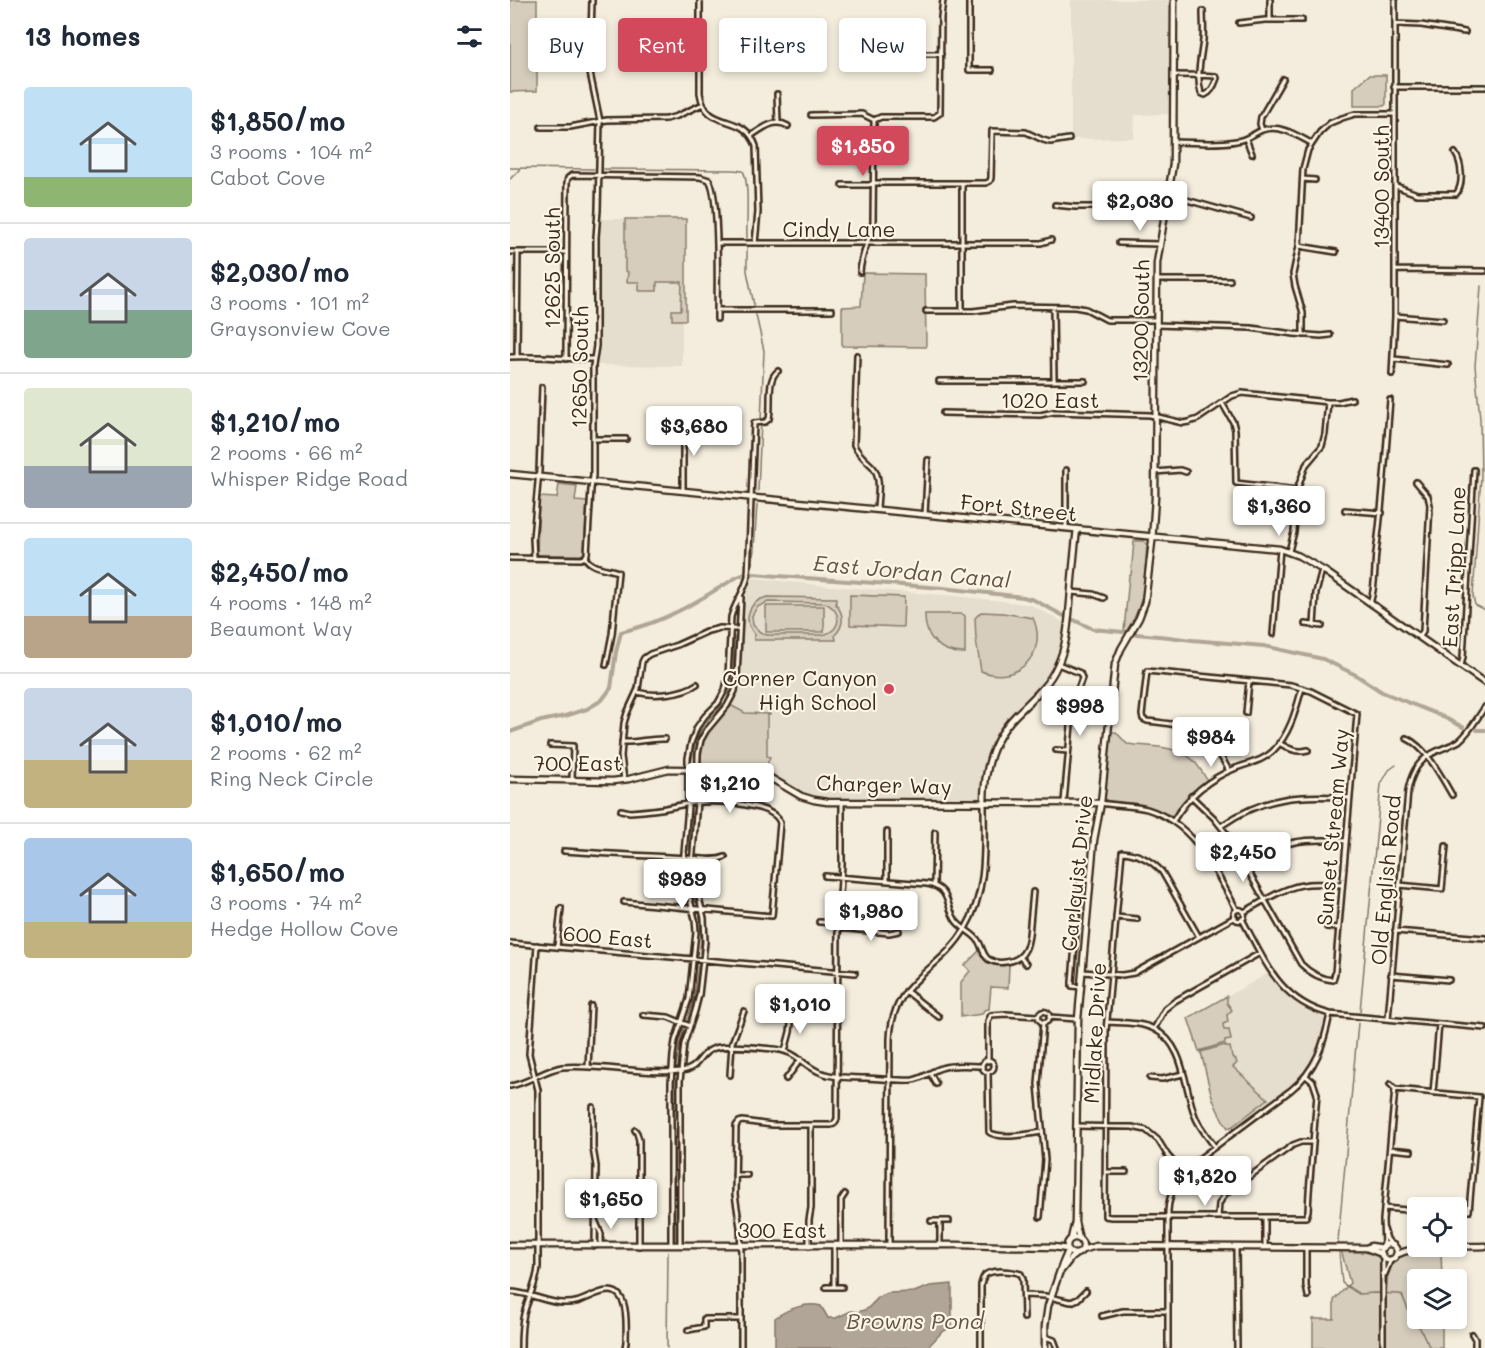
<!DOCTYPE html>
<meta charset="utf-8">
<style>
:root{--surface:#fff;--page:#f6f6f7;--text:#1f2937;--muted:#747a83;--line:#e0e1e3;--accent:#d1495b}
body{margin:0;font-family:Mali,sans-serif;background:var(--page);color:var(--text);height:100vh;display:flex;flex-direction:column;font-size:22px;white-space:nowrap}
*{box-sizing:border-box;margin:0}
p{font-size:20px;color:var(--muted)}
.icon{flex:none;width:33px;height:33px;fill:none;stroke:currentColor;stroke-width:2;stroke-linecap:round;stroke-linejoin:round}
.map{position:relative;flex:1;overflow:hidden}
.panel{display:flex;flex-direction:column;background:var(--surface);width:510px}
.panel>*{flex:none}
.banner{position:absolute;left:18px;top:18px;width:570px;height:54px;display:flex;gap:12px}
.tools{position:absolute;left:897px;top:1197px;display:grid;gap:12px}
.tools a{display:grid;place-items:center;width:60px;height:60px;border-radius:6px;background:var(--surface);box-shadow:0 3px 9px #0003;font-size:30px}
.price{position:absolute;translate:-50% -51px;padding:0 14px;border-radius:6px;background:#fff;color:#222;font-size:20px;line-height:39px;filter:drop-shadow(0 2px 3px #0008)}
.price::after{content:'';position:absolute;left:50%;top:36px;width:18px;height:14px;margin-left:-9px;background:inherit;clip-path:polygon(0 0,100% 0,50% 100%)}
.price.selected{background:var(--accent);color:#fff}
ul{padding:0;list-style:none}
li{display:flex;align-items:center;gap:18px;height:150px;padding:0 24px}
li+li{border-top:2px solid var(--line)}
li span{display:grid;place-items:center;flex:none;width:168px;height:120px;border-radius:6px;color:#555}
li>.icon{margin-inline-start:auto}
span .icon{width:72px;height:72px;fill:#fffc;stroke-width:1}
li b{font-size:26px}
h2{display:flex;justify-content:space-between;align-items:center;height:72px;padding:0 24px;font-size:26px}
.tag{padding:0 21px;border-radius:6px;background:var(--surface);box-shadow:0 3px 9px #0003;font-size:21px;line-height:54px}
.tag.selected{background:var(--accent);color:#fff}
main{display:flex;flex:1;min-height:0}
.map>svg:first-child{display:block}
</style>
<main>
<section class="panel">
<h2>13 homes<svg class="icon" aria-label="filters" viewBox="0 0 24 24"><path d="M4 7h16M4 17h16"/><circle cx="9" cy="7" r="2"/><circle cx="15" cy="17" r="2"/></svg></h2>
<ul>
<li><span style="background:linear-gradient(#bfe0f5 75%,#8fb573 0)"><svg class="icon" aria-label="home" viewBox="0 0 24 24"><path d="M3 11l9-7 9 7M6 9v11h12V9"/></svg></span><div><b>$1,850/mo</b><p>3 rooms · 104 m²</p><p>Cabot Cove</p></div></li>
<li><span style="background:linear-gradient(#c9d6e8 60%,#7fa58c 0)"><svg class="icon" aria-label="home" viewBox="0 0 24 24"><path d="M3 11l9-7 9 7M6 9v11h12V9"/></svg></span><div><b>$2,030/mo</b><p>3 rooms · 101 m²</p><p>Graysonview Cove</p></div></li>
<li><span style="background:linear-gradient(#dfe7d0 65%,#9aa5b1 0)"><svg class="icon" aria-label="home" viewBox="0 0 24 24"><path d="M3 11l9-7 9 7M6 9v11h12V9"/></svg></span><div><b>$1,210/mo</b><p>2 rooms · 66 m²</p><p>Whisper Ridge Road</p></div></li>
<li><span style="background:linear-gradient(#bfe0f5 65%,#b9a48a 0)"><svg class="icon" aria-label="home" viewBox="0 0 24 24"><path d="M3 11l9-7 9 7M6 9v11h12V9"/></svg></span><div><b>$2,450/mo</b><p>4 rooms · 148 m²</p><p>Beaumont Way</p></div></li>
<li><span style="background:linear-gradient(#c9d6e8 60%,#c2b280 0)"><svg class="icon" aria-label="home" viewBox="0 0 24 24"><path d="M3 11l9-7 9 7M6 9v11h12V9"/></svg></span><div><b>$1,010/mo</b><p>2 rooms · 62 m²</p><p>Ring Neck Circle</p></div></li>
<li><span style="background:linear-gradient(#a9c7e8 70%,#c2b280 0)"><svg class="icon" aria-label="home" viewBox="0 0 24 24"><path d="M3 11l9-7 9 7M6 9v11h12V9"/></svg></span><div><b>$1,650/mo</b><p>3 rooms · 74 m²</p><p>Hedge Hollow Cove</p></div></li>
</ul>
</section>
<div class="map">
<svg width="975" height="1348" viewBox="0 0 975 1348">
<rect width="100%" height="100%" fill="#f4eddd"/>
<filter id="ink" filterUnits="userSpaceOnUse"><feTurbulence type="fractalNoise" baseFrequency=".0167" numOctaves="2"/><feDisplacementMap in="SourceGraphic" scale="12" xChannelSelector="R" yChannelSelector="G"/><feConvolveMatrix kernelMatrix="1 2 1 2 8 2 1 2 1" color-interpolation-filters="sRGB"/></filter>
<g filter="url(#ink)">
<path fill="#e5ddce" d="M 561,0 L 659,0 L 660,114 L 625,115 L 624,138 L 561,139 Z
M 90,219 L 176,219 L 176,320 L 172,320 L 172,366 L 87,365 L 89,350 L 89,233 Z
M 242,578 L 308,585 L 446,596 L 508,603 L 521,605 L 555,623 L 554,632 L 546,661 L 537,678 L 522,696 L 496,720 L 484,739 L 475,763 L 470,798 L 468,799 L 324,799 L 310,798 L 290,791 L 255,770 L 260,757 L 257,756 L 257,716 L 259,715 L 260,714 L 235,713 L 222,706 L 230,688 L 233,605 Z
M 759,973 L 767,986 L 779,997 L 799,1010 L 814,1017 L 815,1020 L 812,1036 L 807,1051 L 802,1062 L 787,1081 L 723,1129 L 721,1133 L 712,1119 L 703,1101 L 688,1048 L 678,1018 Z"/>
<path fill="#d6cdbd" stroke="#887c6e" stroke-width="1.5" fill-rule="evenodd" d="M 0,0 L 27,0 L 27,91 L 0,92 Z
M 859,75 L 876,75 L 876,104 L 874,106 L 844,106 L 844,88 Z
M 115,219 L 176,219 L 176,320 L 162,320 L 162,310 L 171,310 L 172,282 L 147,282 L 147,291 L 129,291 L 129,282 L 117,282 L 118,272 L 115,271 Z
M 353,273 L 415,274 L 416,347 L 332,346 L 332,307 L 351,306 Z
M 49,484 L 67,486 L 65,501 L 77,502 L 74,553 L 72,555 L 29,555 L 27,553 L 29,497 L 47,498 Z
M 624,541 L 634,541 L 637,545 C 634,579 637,602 616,632 L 614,631 L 619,576 L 621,575 Z
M 340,595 L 394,597 L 393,627 L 340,625 Z
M 258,597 L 326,598 L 326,602 L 325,603 C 334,613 335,625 325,635 L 326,640 L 244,640 L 244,635 L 245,635 C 232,620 238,601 258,597 ZM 258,602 L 315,603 C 333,611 332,631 312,635 L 257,635 L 250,632 L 243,625 L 242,616 L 247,607 Z
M 256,606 L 314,606 L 314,632 L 256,632 Z
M 471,612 L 493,613 L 523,618 C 539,653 507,686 471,671 L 466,640 L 465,618 Z
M 415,614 L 452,614 L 455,616 L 455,653 C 431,654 414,638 415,614 Z
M 219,706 L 222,706 L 235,713 L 260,714 L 260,715 L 257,716 L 257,756 L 260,757 L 255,770 L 229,766 L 193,766 L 189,763 C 187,738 205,724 219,706 Z
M 601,732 L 606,732 L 617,744 C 638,747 667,745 683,760 C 689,766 693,773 697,780 L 678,796 L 663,816 L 626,804 L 597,801 L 595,798 Z
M 471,949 C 476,965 484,965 499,965 L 498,988 L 481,987 L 479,1009 L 474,1010 L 472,1014 L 451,1017 L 451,982 L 460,971 L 455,965 Z
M 717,996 L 717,1003 L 722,1010 L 717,1015 L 718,1022 L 713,1024 L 714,1030 L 719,1030 L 721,1040 L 715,1041 L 715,1043 L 689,1051 L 678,1018 Z
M 715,1045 L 716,1047 L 720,1047 L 722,1057 L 726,1060 L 727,1063 L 723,1067 L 758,1099 L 723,1126 L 718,1128 C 700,1103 698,1079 691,1052 Z
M 831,1250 C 844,1251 864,1247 871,1259 L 871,1348 L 803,1348 L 803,1319 L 824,1319 L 824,1300 L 840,1283 Z
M 916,1251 L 931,1252 L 932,1279 L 908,1280 L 908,1318 L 932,1319 L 932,1348 L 875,1348 L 875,1307 L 878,1272 L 881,1263 L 893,1254 Z"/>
<path fill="#b0a596" stroke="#817466" stroke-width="1.5" d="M 442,1284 L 442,1327 L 432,1332 L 417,1348 L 265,1348 L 265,1318 C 277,1309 297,1302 311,1306 L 318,1318 L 326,1318 L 341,1311 L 348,1312 L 357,1309 L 369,1297 L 378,1293 L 404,1292 L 420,1286 Z"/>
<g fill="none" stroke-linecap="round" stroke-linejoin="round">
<path stroke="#817466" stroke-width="1.5" d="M 0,168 L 84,169
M 94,169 L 223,170 L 233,171 C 240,183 236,223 237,238
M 0,179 L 10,169
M 237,247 L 237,271 L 244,305
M 971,286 L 965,366 L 970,419 L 971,476 L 963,596 L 965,605 L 975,610
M 246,315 L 254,351 L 248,491
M 243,563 L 247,505
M 218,696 L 223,678 L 224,637
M 182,760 C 184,744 188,730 199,719 C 204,714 209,710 213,704
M 182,796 L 182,777
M 179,850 L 182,812
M 178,866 L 178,875 L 186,903
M 190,953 L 191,937 L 190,917
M 850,1011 L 871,784 L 879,770 L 886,765
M 178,1019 L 184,997 L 188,966
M 848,1023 L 828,1241 L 832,1283 L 849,1294 L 864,1293 L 889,1294 L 892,1295 L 904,1324 L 910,1328 L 920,1348
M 166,1067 L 169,1046 L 174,1029
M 166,1119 L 166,1078
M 166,1181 L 166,1129
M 166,1240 L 166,1191
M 157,1348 L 158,1252"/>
<path stroke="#b0a596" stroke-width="4" d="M 243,574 L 433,588 L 513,597 L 524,600 L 554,616
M 564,620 L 583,629 L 613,632
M 626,634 L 659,637 L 682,640 L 754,646 L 813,659 L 846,675 L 872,692 L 929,715 L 953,727
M 967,730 L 975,730
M 0,732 L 31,721 L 55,716 L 77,709 L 92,700 L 101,688 L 106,652 L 111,632 C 156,622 188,601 227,577 L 235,574"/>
<g stroke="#3b2a1e" stroke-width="8">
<path id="street" d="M 190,0 L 190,93 C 196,133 233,110 246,146 L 248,212 L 245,243
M 459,0 L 459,70 L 482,70
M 760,19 L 760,0
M 729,23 L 755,20 L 792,20
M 885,24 L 911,25 L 955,32
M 394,54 L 431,54
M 664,75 C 678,75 691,75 705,76 L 707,78 C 705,84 701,93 695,95 L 691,93 C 686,77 691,57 693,40 C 694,30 693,20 693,11
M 884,87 L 975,87
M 267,94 L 268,122
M 301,115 L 352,114 L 364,120
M 364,120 L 371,117 L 424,117 L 430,113 L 431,17 L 433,0
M 31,127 L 60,127 L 97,120 L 156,119 L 167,116 L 193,104
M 752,130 L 750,124 L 751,117 L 773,79
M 241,136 C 253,128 264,118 278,126
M 736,139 L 742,154
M 664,142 C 684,142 706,145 726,141 C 736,140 743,134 752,130 C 770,124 786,135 801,143
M 793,179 L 805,180
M 332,185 L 359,185 L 363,183 L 476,183 L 480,181 L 481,178 L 482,131 L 516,132 L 533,140 L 540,142 L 559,139
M 886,186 L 907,194 L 946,194 C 954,185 952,163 945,153
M 659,195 L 741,218
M 545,205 L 565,207 L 656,207
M 207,243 L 531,243 L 541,240
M 609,243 L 649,244
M 789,246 L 826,252
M 0,252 L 56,252
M 885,270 L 975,271
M 350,272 C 351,254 360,240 363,222 L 364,120
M 647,280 L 720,280
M 543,307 L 544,380
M 207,310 L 322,310
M 416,311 L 463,311 L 503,306 L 565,307 L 576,309 L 597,320 L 646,320
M 452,311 L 452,183
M 885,316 L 933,320
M 646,325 L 741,328 L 784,334 L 811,336 L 820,335
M 793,335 L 793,313 L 785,286 L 783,274 L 789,246 L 793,169 L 798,150 L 810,132 L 820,123 L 832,118 L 845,114 L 885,114
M 347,355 L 344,445 C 348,454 356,460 363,467 C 372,478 367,497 367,510
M 7,356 L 8,252
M 0,357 C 28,356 56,359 84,359
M 56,359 L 57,182 L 58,178 L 62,175 L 190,177 L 199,180 C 210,194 207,295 207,319
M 884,359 L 938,365
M 882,374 L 885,316 L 885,0
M 429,381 L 575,381
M 712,403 L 723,422 L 725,430 L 726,483 L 787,490
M 433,413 L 530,415 L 544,412 L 640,415 L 673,423 L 679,422 L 688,419 L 722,396 L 732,393 L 818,402 L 829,402 L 842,399
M 83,439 L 116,439
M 645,472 L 670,470 L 676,472
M 906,482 L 918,496 L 920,505 L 913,631 L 910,637
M 173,491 L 173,422
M 835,510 L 872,513
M 415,514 L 418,460
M 556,528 L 556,470
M 779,551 L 784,532 L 787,490 L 796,465 L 812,446 L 815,434 L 818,402
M 75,557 L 77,554 L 81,489 L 83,476 L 83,366 L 86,346 L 86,237 L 88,210 L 90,121 L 80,73 L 82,0
M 75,557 C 80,568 97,568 108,572 L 102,634 L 96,665
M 0,558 L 71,559 L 75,557
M 24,558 L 23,538 L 29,471 L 32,387
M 561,592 L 583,594 L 594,598
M 860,603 C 866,587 864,570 866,553 C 873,502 876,451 880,400
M 795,624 L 812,626
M 804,625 L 806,593 L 812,570
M 763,634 L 770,549
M 548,664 L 570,673 L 572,678 L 563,703 L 554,802
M 951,666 L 953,657 L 964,470
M 127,692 C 144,697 172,694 187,684
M 736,713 L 739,681
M 896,738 C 916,747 931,776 942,795
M 112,742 C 127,743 140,738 155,739
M 769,743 C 780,749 786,753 798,750
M 40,745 L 63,746 L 62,780
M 546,750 L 558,751
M 114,780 L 111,756 L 114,723 L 117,713 L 128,689 L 132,662 L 134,658 L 140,654 L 167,645 L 198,631 L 210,628 L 229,629
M 681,796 L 704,818 L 719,837 L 791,964 C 800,973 810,979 823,980 L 825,973 L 847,714 L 801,691 L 781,685 L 637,671 L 632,715 L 633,719 L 637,721 C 682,726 698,729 719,771
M 591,803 C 606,806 622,805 637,809 C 685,824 704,869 727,910
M 111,810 L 120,812 C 134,811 148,810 161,807 C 172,805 183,802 193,802 C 210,801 265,804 270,823 L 262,916 L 114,902
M 663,821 C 678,796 698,779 726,768 C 739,763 753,761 763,751 C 780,734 786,710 792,688
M 711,826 C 754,796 790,794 840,798
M 54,851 C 96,854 137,856 179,858 C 191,858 204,862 215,857
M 733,862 C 771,841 794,838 836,841
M 315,876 L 417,884 C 441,888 435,905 446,921 C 451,928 461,932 467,939 C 472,945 472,954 478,959 C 483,962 490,963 496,962 C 517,960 519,942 520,924 C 521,914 522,903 523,892
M 377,881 L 377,832
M 424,885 L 425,832
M 889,885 L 932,889 L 936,846
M723.5 915a5.5 5.5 0 1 1 11 0a5.5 5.5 0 1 1-11 0Z
M 734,912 C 754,901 775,886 799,884 C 810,883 821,884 832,885
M 606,917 L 627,919
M 732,919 C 755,961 769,1001 820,1014 L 975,1028
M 309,922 L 328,923
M 817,927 L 829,928
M 328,928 L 379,933 L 389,931
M 885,931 L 975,938
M 689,937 L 652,872 C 641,860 628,853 612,852 L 596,1031 L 595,1216 L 601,1217 L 796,1217 L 798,1211 L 799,1192 L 807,1094 L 803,1082 L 796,1076
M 0,943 L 345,973
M 47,947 L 51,908
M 510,957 L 516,964
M 573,972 L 612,975 L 624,973 L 725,917
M 881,975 L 939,980
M 571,987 L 562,986 L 562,982 L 570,883 L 573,879 L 580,879
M 396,991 L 429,1017
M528.5 1017a5.5 5.5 0 1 1 11 0a5.5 5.5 0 1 1-11 0Z
M 133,1015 L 158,1017 L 180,1026
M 539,1017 L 567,1019
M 878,1019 L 898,791 C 901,773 910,758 927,751 C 935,747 942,745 949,741 C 960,732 967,718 975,707
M 597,1022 C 613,1023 630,1022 644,1029 C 675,1044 674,1087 685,1116 C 689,1127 698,1137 705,1147
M 644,1029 L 655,1009 L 665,1001 L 750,953
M 275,1051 L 280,1032 L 282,1015
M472 1066a6 6 0 1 1 12 0a6 6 0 1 1-12 0Z
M 478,1061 L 478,1021 L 481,1015 L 496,1014 L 528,1016
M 78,1067 L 81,1006
M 478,1072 L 479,1132 C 490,1140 519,1134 532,1132
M 420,1073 L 426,1084
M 220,1075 L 222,1043 L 234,1011
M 640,1078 L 652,1079 L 673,1074
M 276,1079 L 291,1059
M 0,1086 C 19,1083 33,1070 52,1067 C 92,1064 132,1075 172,1071 C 188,1069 188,1057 200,1050 C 211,1043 249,1048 264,1049 C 288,1051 292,1066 312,1073 C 326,1079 343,1077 357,1078 C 372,1079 388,1081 403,1080 C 414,1078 421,1071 431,1068 C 443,1064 459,1066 472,1066
M 885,1089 L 969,1097 L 959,1211 L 946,1211
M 923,1093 L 929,1024
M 83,1107 L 83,1148 L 86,1166 L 85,1246
M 566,1126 L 622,1127 L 636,1130 L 648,1140 L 658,1156 L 673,1173
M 125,1130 L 127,1133 L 129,1140 L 129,1246
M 880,1149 L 901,1151
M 595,1172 L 616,1172
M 225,1175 L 237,1175
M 874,1208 L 908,1211
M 530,1217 L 535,1160 L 528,1084 L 533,1023
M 708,1217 L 709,1204 L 715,1194 L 783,1145 L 791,1142 L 803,1142
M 755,1218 L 755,1246
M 421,1221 L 439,1221
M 86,1222 L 91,1234 L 91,1244
M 874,1229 L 877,1239 L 882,1245
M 379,1244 L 380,1039 C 382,979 429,973 455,929 C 478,890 474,846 474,803
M 161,1245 L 161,1083 L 163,1055 L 165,1041 L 179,999 L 186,932 L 185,919 L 174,876 L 173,865 L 178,806 L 178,758 L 181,743 L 187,727 L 195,716 L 208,703 L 215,690 L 218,676 L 221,617 C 225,602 235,591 238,576 L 244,423 L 255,422 L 259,419 C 262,405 256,379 268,371
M 170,1245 L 170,1081 L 174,1044 L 185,1011 L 189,995 L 195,942 L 194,918 L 184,877 L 182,865 L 187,802 L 188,754 L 191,740 L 196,731 L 217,706 L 225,691 L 227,676 L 231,597
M 430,1245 L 430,1221
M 299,1246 L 299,1220 L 301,1208 L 301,1125
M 331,1246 L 331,1200 L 335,1194
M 874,1246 L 873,1220 L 885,1089 L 880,1084
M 726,1248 L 727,1348
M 796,1248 L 796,1286 L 798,1296
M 875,1274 L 881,1259
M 316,1287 L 332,1287
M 324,1287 L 324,1246
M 0,1292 C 19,1292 36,1303 54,1303 C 68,1304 77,1297 89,1293 C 121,1281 116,1325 116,1342 L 115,1348
M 514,1295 L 535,1296 L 561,1302 L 568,1299 L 576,1291
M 592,1316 L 613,1311 L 658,1311
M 178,1330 L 194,1327 L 194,1319 L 231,1319
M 962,1334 L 965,1339 L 965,1348
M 535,1337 L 544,1340 L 547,1348
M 11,1348 C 11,1337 11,1325 14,1314 C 18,1298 27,1283 28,1267 L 28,1090 L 19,1054 L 27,945
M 231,1348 L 231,1253 L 230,1227 L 225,1195 L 226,1126 L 229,1122 L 232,1121 L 262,1125 L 321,1125 L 324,1124 L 327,1119 L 328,923 L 332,865 L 332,803
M 471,1348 L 471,1285 C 472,1280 472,1279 475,1275 C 483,1269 503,1271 511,1274 L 513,1279 L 514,1318
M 658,1348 L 658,1211 C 659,1194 666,1180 678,1167 L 781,1090 C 806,1070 814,1044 820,1014
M 873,1348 L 873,1257"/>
</g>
<g stroke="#3b2a1e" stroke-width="9">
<path id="secondary" d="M 0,474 L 770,549 L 789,556 L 816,572 L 975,683
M 0,779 L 103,781 L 119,779 L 159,769 L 229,770 L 239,771 L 257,776 L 291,796 L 304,800 L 317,802 L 591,803
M 474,803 C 474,769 482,739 506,715 C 522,699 538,686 547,666 C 557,646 558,624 560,603 C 562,578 564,554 567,529
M 565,1222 L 569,1239
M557 1246a8 8 0 1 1 16 0a8 8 0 1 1-16 0Z
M 561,1239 L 565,1222 L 568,1019 L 584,840 L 591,803 L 605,664 L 611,649 L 629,618 L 635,602 L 642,542 L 645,498 L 647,263 L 663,164 L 664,0
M871 1252a8 8 0 1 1 16 0a8 8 0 1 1-16 0Z
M 0,1245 L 447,1245 L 544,1247 L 557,1249
M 856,1248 L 872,1254
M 572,1250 L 586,1246 L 856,1248 L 861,1246 L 873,1248
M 886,1255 C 911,1243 947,1247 975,1246
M 551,1271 L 561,1258 L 565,1255
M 535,1348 L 535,1326 L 538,1306 L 552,1265 L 558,1251"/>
</g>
<use href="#street" stroke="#fcf5e5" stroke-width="3"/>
<use href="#secondary" stroke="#fcf5e5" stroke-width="4.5"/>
</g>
</g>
<circle fill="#d1495b" stroke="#fcf5e5" stroke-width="2" cx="379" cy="689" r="6"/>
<g text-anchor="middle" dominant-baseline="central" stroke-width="4.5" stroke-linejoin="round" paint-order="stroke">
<g font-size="21" fill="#3b2a1e" stroke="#fcf5e5">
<text transform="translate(870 187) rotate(-90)">13400 South</text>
<text x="329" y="228">Cindy Lane</text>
<text transform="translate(41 268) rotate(-90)">12625 South</text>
<text transform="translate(630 321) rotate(-89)">13200 South</text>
<text transform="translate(69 367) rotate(-89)">12650 South</text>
<text x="540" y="399">1020 East</text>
<text transform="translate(509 507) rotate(6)">Fort Street</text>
<text transform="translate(943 567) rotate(-87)">East Tripp Lane</text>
<text x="68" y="762">700 East</text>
<text transform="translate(374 784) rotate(2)">Charger Way</text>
<text transform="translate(822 827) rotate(-85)">Sunset Stream Way</text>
<text transform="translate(566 873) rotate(-84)">Carlquist Drive</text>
<text transform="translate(875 880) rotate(-85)">Old English Road</text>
<text transform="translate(98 936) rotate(5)">600 East</text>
<text transform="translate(584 1033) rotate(-87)">Midlake Drive</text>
<text x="272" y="1229">300 East</text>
</g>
<g font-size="21" fill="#3b2a1e" stroke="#fcf5e5" text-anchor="end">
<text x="367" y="677">Corner Canyon<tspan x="367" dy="24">High School</tspan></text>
</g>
<g font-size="22" font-style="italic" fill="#645548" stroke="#fcf5e5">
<text transform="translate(402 571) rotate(5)">East Jordan Canal</text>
<text x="405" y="1320">Browns Pond</text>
</g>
</g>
</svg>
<div class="tools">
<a><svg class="icon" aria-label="locate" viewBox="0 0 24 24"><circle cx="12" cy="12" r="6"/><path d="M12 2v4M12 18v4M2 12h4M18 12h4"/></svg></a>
<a><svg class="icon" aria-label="layers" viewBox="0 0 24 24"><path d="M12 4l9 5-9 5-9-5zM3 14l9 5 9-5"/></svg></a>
</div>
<b class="price selected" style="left:353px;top:177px">$1,850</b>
<b class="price" style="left:630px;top:232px">$2,030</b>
<b class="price" style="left:184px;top:457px">$3,680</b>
<b class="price" style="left:769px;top:537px">$1,360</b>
<b class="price" style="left:570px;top:737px">$998</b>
<b class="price" style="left:701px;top:768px">$984</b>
<b class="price" style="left:220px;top:814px">$1,210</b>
<b class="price" style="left:733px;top:883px">$2,450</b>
<b class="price" style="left:172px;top:910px">$989</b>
<b class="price" style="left:361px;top:942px">$1,980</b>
<b class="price" style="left:290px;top:1035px">$1,010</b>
<b class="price" style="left:695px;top:1207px">$1,820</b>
<b class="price" style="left:101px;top:1230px">$1,650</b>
<div class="banner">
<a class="tag">Buy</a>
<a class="tag selected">Rent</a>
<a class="tag">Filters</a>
<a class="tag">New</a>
</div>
</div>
</main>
